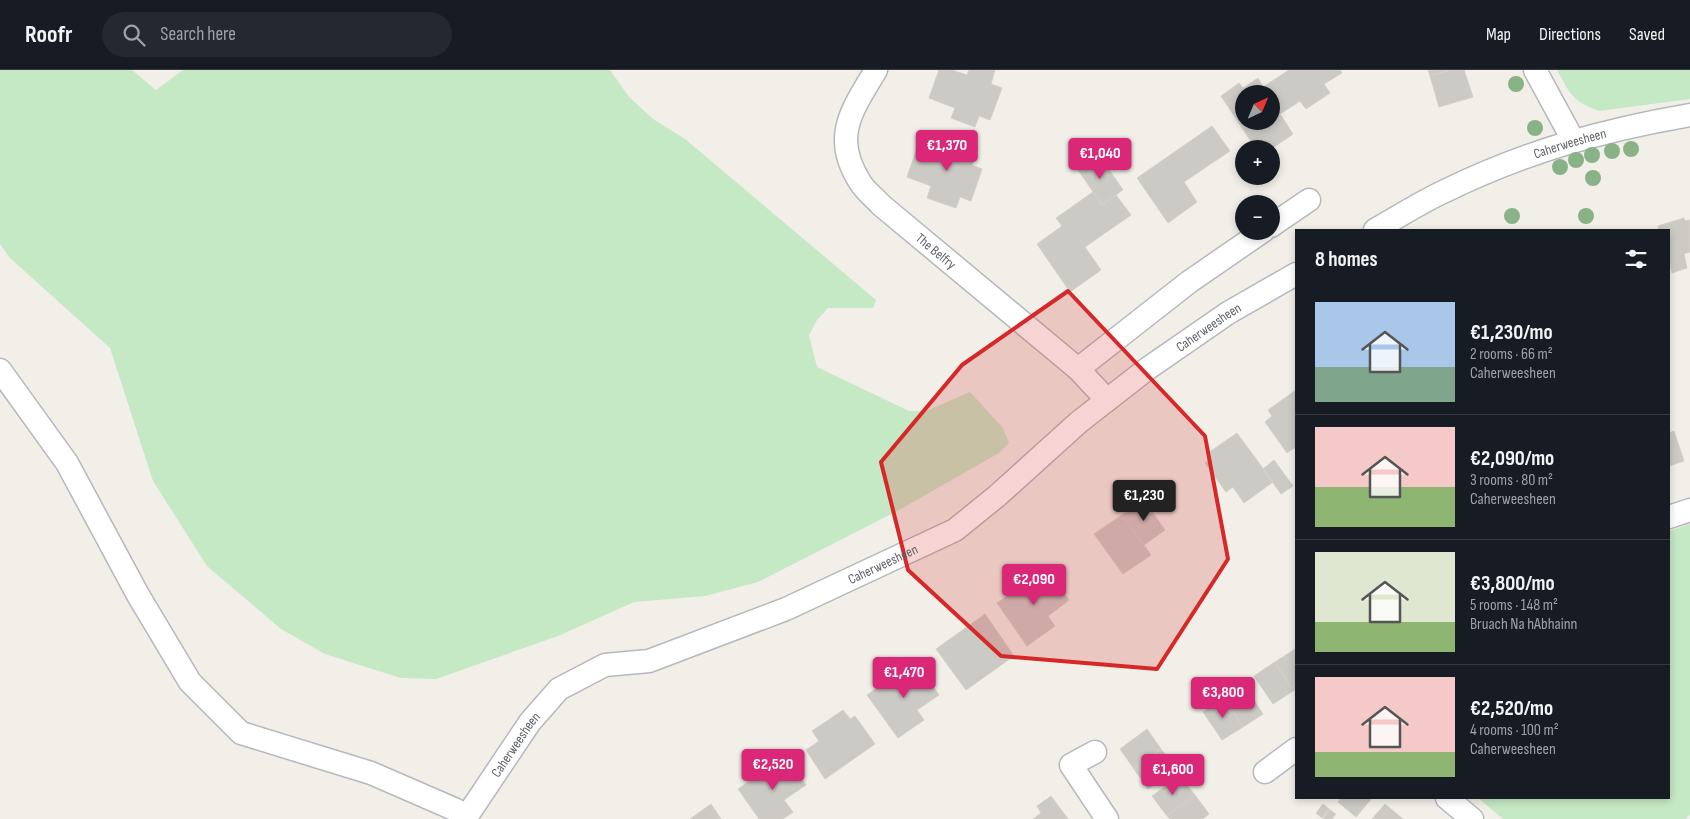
<!DOCTYPE html>
<meta charset="utf-8">
<style>
:root{--surface:#171b24;--page:#242831;--text:#f1f3f6;--muted:#9ea1a6;--line:#363941;--accent:#db2777}
body{margin:0;font-family:"Sofia Sans Condensed",sans-serif;background:var(--page);color:var(--text);height:100vh;display:flex;flex-direction:column;font-size:19px;white-space:nowrap}
*{box-sizing:border-box;margin:0}
p{font-size:16px;color:var(--muted)}
.icon{flex:none;width:28px;height:28px;fill:none;stroke:currentColor;stroke-width:2;stroke-linecap:round;stroke-linejoin:round}
.map{position:relative;flex:1;overflow:hidden}
.panel{position:absolute;left:1295px;top:159px;width:375px;height:570px;display:flex;flex-direction:column;background:var(--surface);border-radius:0px;box-shadow:0 2px 8px #0003}
.panel>*{flex:none}
.needle{width:32px;rotate:44deg}
.buttons{position:absolute;left:1235px;top:15px;display:grid;gap:10px}
.buttons a{display:grid;place-items:center;width:45px;height:45px;border-radius:50%;background:var(--surface);box-shadow:0 2px 8px #0003;font-size:25px}
.price{position:absolute;translate:-50% -42px;padding:0 11px;border-radius:5px;background:var(--accent);color:#fff;font-size:16px;line-height:32px;filter:drop-shadow(0 1px 2px #0008)}
.price::after{content:'';position:absolute;left:50%;top:30px;width:15px;height:11px;margin-left:-8px;background:inherit;clip-path:polygon(0 0,100% 0,50% 100%)}
.price.selected{background:#222;color:#fff}
ul{padding:0;list-style:none}
li{display:flex;align-items:center;gap:15px;height:125px;padding:0 20px}
li+li{border-top:1px solid var(--line)}
li span{display:grid;place-items:center;flex:none;width:140px;height:100px;border-radius:0px;color:#555}
li>.icon{margin-inline-start:auto}
span .icon{width:60px;height:60px;fill:#fffc;stroke-width:1}
li b{font-size:21px}
h2{display:flex;justify-content:space-between;align-items:center;height:60px;padding:0 20px;font-size:21px}
header{display:flex;align-items:center;gap:30px;box-sizing:border-box;height:70px;padding:0 25px;background:var(--surface);border-bottom:1px solid var(--line)}
header strong{font-size:24px}
nav{display:flex;gap:28px;margin-inline-start:auto;font-size:18px}
.search{width:350px;height:45px;background:var(--page);display:flex;align-items:center;gap:12px;box-sizing:border-box;padding:0 18px;border-radius:28px;color:var(--muted);font-size:19px}
.map>svg:first-child{display:block}
</style>
<header>
<strong>Roofr</strong>
<div class="search"><svg class="icon" aria-label="search" viewBox="0 0 24 24"><circle cx="10" cy="10" r="6"/><path d="M15 15l6 6"/></svg>Search here</div>
<nav><a>Map</a><a>Directions</a><a>Saved</a></nav>
</header>
<div class="map">
<svg width="1690" height="749" viewBox="0 0 1690 749">
<rect width="100%" height="100%" fill="#f1efe8"/>
<path fill="#c5e8c5" d="M 0,0 L 132,0 L 156,20 L 183,0 L 610,0 L 629,27 L 653,49 L 685,69 L 876,230 L 873,238 L 828,238 L 817,250 L 809,265 L 817,297 L 909,341 L 926,341 L 970,322 L 1003,358 L 1009,373 L 999,383 L 901,439 L 758,512 L 705,526 L 634,532 L 558,566 L 436,609 L 401,608 L 325,584 L 281,559 L 207,496 L 153,411 L 110,278 L 10,188 L 0,174 Z
M 1557,0 L 1690,0 L 1690,29 L 1599,41 C 1572,31 1570,24 1557,0 Z
M 1690,454 L 1690,744 L 1686,749 L 1503,749 L 1478,728 L 1669,728 L 1669,461 Z"/>
<path fill="#cccac5" stroke="#d6d1c6" fill-rule="evenodd" d="M 939,0 L 952,0 L 967,5 L 969,0 L 995,0 L 991,14 L 1002,18 L 990,50 L 979,46 L 975,57 L 951,48 L 955,38 L 929,28 Z
M 1289,0 L 1340,0 L 1342,3 L 1324,14 L 1330,23 L 1306,39 L 1300,31 L 1280,44 L 1293,64 L 1271,79 L 1256,79 L 1221,26 L 1239,13 L 1243,18 L 1258,8 L 1263,17 ZM 1244,24 L 1271,24 L 1271,51 L 1244,51 Z
M 1428,0 L 1450,0 L 1430,6 Z
M 1450,0 L 1464,0 L 1473,27 L 1439,37 L 1430,6 Z
M 1212,56 L 1230,81 L 1184,112 L 1197,132 L 1168,153 L 1137,108 Z
M 950,67 L 978,77 L 972,95 L 982,99 L 971,131 L 960,127 L 956,138 L 927,128 L 931,116 L 907,107 L 918,75 L 943,84 Z
M 1099,85 L 1123,120 L 1102,135 L 1078,100 Z
M 1093,122 L 1102,135 L 1116,125 L 1131,145 L 1085,177 L 1101,200 L 1070,222 L 1037,174 L 1062,156 L 1056,148 Z
M 1684,148 L 1685,151 L 1690,150 L 1690,182 L 1684,184 L 1687,198 L 1672,203 L 1669,191 L 1669,160 L 1659,160 L 1658,156 Z
M 1296,320 L 1296,380 L 1294,378 L 1287,383 L 1265,352 L 1272,346 L 1268,340 Z
M 1674,361 L 1684,391 L 1669,396 L 1669,363 Z
M 1237,363 L 1273,412 L 1244,433 L 1233,417 L 1226,422 L 1205,393 L 1212,388 L 1208,383 Z
M 1274,390 L 1293,416 L 1281,424 L 1263,399 Z
M 1144,430 L 1165,460 L 1144,475 L 1122,445 Z
M 1122,445 L 1151,485 L 1123,504 L 1094,464 Z
M 1047,498 L 1069,530 L 1048,546 L 1055,556 L 1027,576 L 997,533 Z
M 985,544 L 1014,586 L 966,620 L 936,579 Z
M 1295,579 L 1296,619 L 1293,621 L 1275,592 Z
M 915,591 L 939,625 L 917,640 L 924,650 L 898,668 L 867,625 Z
M 1275,592 L 1293,621 L 1273,634 L 1254,606 Z
M 1244,615 L 1263,644 L 1243,657 L 1224,628 Z
M 1224,628 L 1243,657 L 1222,670 L 1203,642 Z
M 843,640 L 850,649 L 855,646 L 875,674 L 825,709 L 806,680 L 819,671 L 812,661 Z
M 1147,659 L 1161,679 L 1134,699 L 1120,679 Z
M 1161,679 L 1176,699 L 1148,719 L 1134,699 Z
M 786,686 L 806,715 L 784,730 L 793,742 L 783,749 L 759,749 L 738,719 Z
M 1180,706 L 1195,725 L 1167,746 L 1152,726 Z
M 1195,725 L 1209,744 L 1203,749 L 1170,749 L 1167,746 Z
M 1051,726 L 1068,749 L 1033,749 L 1041,743 L 1037,736 Z
M 1341,728 L 1372,728 L 1356,747 L 1338,732 Z
M 711,734 L 721,749 L 690,749 Z
M 1323,734 L 1329,739 L 1322,748 L 1316,743 Z
M 1385,734 L 1403,749 L 1372,749 Z
M 1329,739 L 1336,744 L 1332,749 L 1323,749 Z"/>
<g fill="none" stroke-linecap="round" stroke-linejoin="round">
<g stroke="#b5b8bc" stroke-width="25">
<g id="street">
<path id="s1" d="M 876,0 C 852,40 831,67 860,112 C 865,121 875,128 881,135 L 1078,299 L 1107,330"/>
<path d="M 1535,0 L 1573,70"/>
<path d="M 1271,156 L 1309,130"/>
<path id="s2" d="M 1375,160 C 1398,147 1421,132 1445,121 C 1525,82 1602,60 1690,45"/>
<path d="M 1078,299 L 1189,212 L 1263,161"/>
<path d="M 0,300 L 67,393 L 138,525 L 190,612 L 241,663 L 371,703 L 454,739 L 467,746"/>
<path d="M 1669,447 L 1690,440"/>
<path d="M 1095,682 L 1071,695 L 1107,749"/>
<path d="M 1265,702 L 1296,679"/>
<path d="M 1447,728 L 1472,749"/>
<path id="s3" d="M 465,749 L 530,652 L 559,619 L 605,595 L 649,591 L 786,539 L 955,460 L 997,426 L 1079,352 L 1147,299 L 1228,243 L 1296,204"/>
</g>
</g>
<use href="#street" stroke="#fff" stroke-width="22"/>
</g>
<g fill="#89b387">
<circle cx="1516" cy="14" r="8"/>
<circle cx="1535" cy="58" r="8"/>
<circle cx="1631" cy="79" r="8"/>
<circle cx="1612" cy="81" r="8"/>
<circle cx="1592" cy="85" r="8"/>
<circle cx="1576" cy="90" r="8"/>
<circle cx="1560" cy="97" r="8"/>
<circle cx="1593" cy="108" r="8"/>
<circle cx="1512" cy="146" r="8"/>
<circle cx="1586" cy="146" r="8"/>
</g>
<path fill="#d62828" fill-opacity="0.2" stroke="#d62828" stroke-width="4" stroke-linejoin="round" d="M 1068,221 L 1205,366 L 1228,489 L 1157,599 L 1001,586 L 908,500 L 881,392 L 962,295 Z"/>
<g text-anchor="middle" dominant-baseline="central" stroke-width="4" stroke-linejoin="round" paint-order="stroke">
<g font-size="14" fill="#5f6368" stroke="#fff">
<text stroke="none"><textPath href="#s2" startOffset="214">Caherweesheen</textPath></text>
<text stroke="none"><textPath href="#s1" startOffset="225">The Belfry</textPath></text>
<text stroke="none"><textPath href="#s3" startOffset="915">Caherweesheen</textPath></text>
<text stroke="none"><textPath href="#s3" startOffset="510">Caherweesheen</textPath></text>
<text stroke="none"><textPath href="#s3" startOffset="90">Caherweesheen</textPath></text>
</g>
</g>
</svg>
<div class="buttons">
<a><svg class="needle" viewBox="-14 -14 28 28"><path d="M0-13l5 13h-10z" fill="#e53935"/><path d="M0 13l5-13h-10z" fill="#9ea1a6"/></svg></a>
<a>+</a>
<a>−</a>
</div>
<b class="price" style="left:947px;top:102px">€1,370</b>
<b class="price" style="left:1100px;top:110px">€1,040</b>
<b class="price selected" style="left:1144px;top:452px">€1,230</b>
<b class="price" style="left:1034px;top:536px">€2,090</b>
<b class="price" style="left:904px;top:629px">€1,470</b>
<b class="price" style="left:1223px;top:649px">€3,800</b>
<b class="price" style="left:773px;top:721px">€2,520</b>
<b class="price" style="left:1173px;top:726px">€1,600</b>
<section class="panel">
<h2>8 homes<svg class="icon" aria-label="filters" viewBox="0 0 24 24"><path d="M4 7h16M4 17h16"/><circle cx="9" cy="7" r="2"/><circle cx="15" cy="17" r="2"/></svg></h2>
<ul>
<li><span style="background:linear-gradient(#a9c7e8 65%,#7fa58c 0)"><svg class="icon" aria-label="home" viewBox="0 0 24 24"><path d="M3 11l9-7 9 7M6 9v11h12V9"/></svg></span><div><b>€1,230/mo</b><p>2 rooms · 66 m²</p><p>Caherweesheen</p></div></li>
<li><span style="background:linear-gradient(#f6c9c9 60%,#8fb573 0)"><svg class="icon" aria-label="home" viewBox="0 0 24 24"><path d="M3 11l9-7 9 7M6 9v11h12V9"/></svg></span><div><b>€2,090/mo</b><p>3 rooms · 80 m²</p><p>Caherweesheen</p></div></li>
<li><span style="background:linear-gradient(#dfe7d0 70%,#8fb573 0)"><svg class="icon" aria-label="home" viewBox="0 0 24 24"><path d="M3 11l9-7 9 7M6 9v11h12V9"/></svg></span><div><b>€3,800/mo</b><p>5 rooms · 148 m²</p><p>Bruach Na hAbhainn</p></div></li>
<li><span style="background:linear-gradient(#f6c9c9 75%,#8fb573 0)"><svg class="icon" aria-label="home" viewBox="0 0 24 24"><path d="M3 11l9-7 9 7M6 9v11h12V9"/></svg></span><div><b>€2,520/mo</b><p>4 rooms · 100 m²</p><p>Caherweesheen</p></div></li>
</ul>
</section>
</div>
